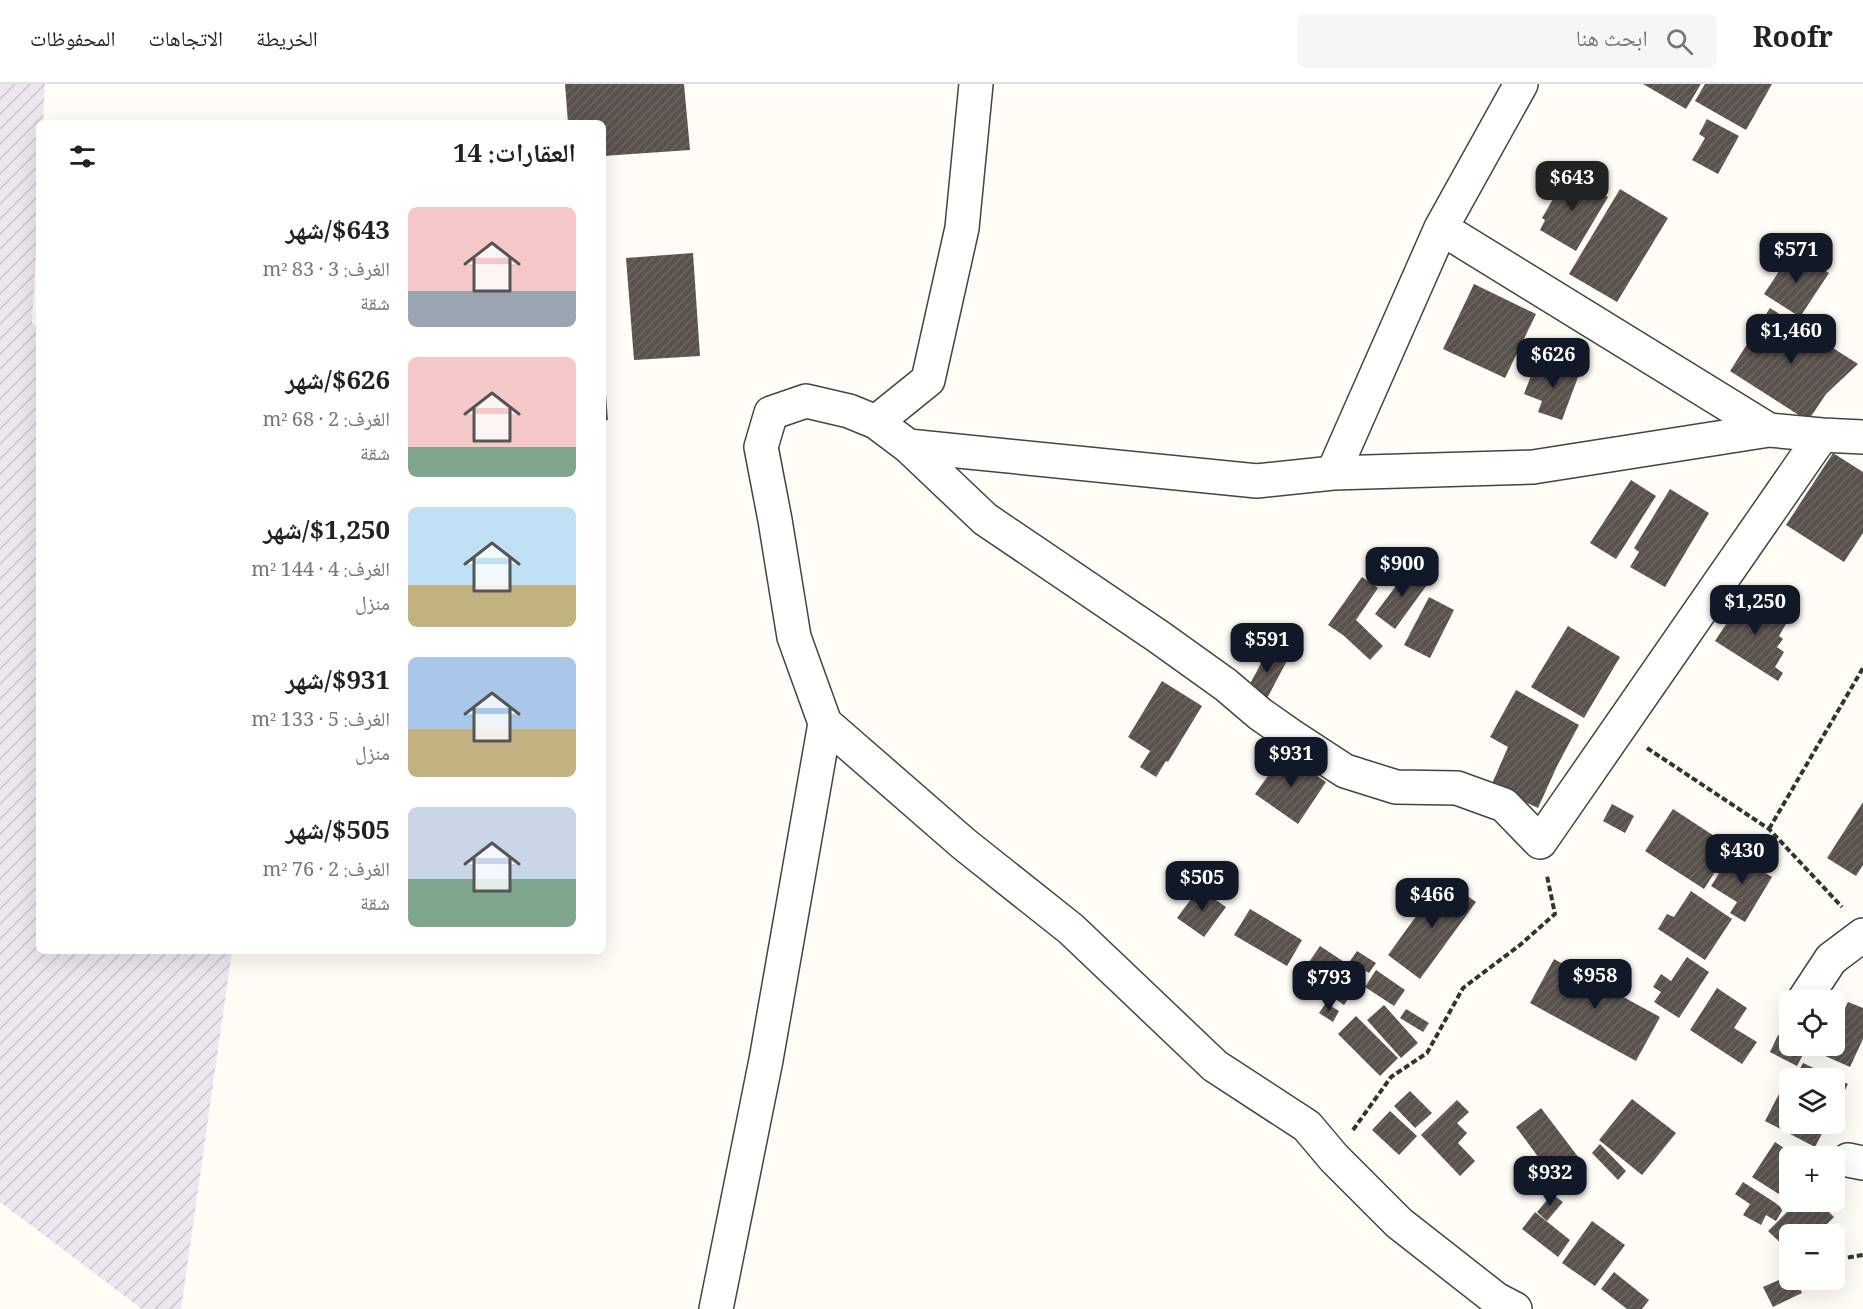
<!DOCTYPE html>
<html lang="ar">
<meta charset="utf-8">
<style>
:root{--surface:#fff;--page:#f6f6f6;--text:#222;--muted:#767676;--line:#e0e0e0;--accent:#111827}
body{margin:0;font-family:Georgia,"Noto Naskh Arabic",serif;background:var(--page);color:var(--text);direction:rtl;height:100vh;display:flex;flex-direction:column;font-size:22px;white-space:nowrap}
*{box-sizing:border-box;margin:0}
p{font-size:20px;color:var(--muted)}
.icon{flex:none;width:33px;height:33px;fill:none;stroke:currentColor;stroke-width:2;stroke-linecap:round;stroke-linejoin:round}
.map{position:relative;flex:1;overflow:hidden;direction:ltr}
.details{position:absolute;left:36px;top:36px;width:570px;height:834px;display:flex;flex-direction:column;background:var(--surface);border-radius:9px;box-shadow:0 6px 24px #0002;direction:rtl}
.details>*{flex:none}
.tools{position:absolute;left:1779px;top:906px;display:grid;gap:12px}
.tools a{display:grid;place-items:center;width:66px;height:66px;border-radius:9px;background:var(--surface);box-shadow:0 6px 24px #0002;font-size:30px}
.price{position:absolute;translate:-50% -51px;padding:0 14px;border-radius:12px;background:var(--accent);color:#fff;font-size:20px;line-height:39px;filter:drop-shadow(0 2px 3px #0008)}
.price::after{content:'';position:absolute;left:50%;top:36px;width:18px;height:14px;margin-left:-9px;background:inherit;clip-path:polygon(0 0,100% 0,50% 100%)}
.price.on{background:#222;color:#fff}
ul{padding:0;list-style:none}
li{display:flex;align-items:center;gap:18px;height:150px;padding:0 30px}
li span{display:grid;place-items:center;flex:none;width:168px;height:120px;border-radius:9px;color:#555}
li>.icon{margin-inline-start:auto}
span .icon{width:72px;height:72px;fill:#fffc;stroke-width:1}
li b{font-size:26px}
h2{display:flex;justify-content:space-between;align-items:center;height:72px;padding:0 30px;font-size:26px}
header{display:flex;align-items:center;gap:36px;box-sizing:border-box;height:84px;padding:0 30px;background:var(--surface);border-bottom:2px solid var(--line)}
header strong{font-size:28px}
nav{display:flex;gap:33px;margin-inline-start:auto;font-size:21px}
.search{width:420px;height:54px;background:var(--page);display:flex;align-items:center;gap:15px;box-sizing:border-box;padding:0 21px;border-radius:9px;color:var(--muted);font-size:22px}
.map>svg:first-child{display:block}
</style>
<header>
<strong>Roofr</strong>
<div class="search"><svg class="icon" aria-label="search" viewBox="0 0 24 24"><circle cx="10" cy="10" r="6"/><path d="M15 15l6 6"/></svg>ابحث هنا</div>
<nav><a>الخريطة</a><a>الاتجاهات</a><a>المحفوظات</a></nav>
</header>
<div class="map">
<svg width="1863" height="1225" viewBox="0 0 1863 1225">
<defs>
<pattern id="industrial-furrows" width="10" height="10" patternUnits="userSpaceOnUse" patternTransform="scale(1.5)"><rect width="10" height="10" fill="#eee6ef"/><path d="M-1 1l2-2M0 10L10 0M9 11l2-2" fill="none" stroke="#cbc4cc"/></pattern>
<pattern id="building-hatch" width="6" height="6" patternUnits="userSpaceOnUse" patternTransform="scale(1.5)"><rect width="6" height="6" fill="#5a524d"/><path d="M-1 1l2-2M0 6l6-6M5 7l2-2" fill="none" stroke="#6d6662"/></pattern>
</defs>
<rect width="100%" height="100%" fill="#fffdf5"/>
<path fill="url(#industrial-furrows)" d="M 0,0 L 45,0 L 43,39 L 39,39 L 39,112 L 32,239 L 39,244 L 39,867 L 232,867 L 181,1225 L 142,1225 L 0,1118 Z"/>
<path fill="url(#building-hatch)" d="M 565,0 L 684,0 L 690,66 L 603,72 L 603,39 L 568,39 Z
M 1643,0 L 1701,0 L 1686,25 Z
M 1705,0 L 1772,0 L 1746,46 L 1695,17 Z
M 1707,35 L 1739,52 L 1718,90 L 1692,76 L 1705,54 L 1699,50 Z
M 1562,90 L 1576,98 L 1578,95 L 1608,113 L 1576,167 L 1540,146 L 1545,136 L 1542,134 L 1556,110 L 1552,108 Z
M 1620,105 L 1668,134 L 1617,218 L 1569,190 Z
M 1793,166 L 1829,189 L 1800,233 L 1764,210 Z
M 693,169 L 700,272 L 634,276 L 626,174 Z
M 1474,200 L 1536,230 L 1505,294 L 1443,265 Z
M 1770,224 L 1858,280 L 1826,310 L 1808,337 L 1730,287 Z
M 1564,278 L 1581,285 L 1562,336 L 1538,328 L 1542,317 L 1524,310 L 1535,281 L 1559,290 Z
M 603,297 L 605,297 L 608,336 L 603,337 Z
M 1833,369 L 1863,388 L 1863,449 L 1844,478 L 1786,441 Z
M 1631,396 L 1656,412 L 1616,475 L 1590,459 Z
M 1670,405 L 1709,429 L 1665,503 L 1630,483 L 1639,468 L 1634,464 Z
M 1410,483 L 1429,498 L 1395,545 L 1375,530 Z
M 1362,493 L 1378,504 L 1356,536 L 1383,562 L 1370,576 L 1343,551 L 1328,541 Z
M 1745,511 L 1787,538 L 1779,552 L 1783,555 L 1777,563 L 1784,568 L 1775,583 L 1783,589 L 1778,597 L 1715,557 Z
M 1429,513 L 1454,526 L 1430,574 L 1404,561 Z
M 1568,542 L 1620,573 L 1584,634 L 1531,603 Z
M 1271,561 L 1290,571 L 1264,620 L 1245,609 Z
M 1162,597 L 1202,622 L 1168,678 L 1166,677 L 1156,693 L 1140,683 L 1150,667 L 1128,653 Z
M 1516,606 L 1579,641 L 1557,682 L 1538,724 L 1491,702 L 1508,663 L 1490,653 Z
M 1284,669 L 1326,698 L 1298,740 L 1255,710 Z
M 1863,718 L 1863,781 L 1856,792 L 1827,774 Z
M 1612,720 L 1634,732 L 1625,749 L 1603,737 Z
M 1673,725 L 1731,763 L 1704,805 L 1645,767 Z
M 1732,769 L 1772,793 L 1745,838 L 1730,829 L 1737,818 L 1711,802 Z
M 1443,795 L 1476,818 L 1420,895 L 1388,871 Z
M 1199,804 L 1226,823 L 1204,853 L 1177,834 Z
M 1691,807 L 1732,835 L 1705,876 L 1658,845 L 1667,830 L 1674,833 Z
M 1250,825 L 1302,856 L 1287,882 L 1234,851 Z
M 1320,862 L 1364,891 L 1344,921 L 1300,891 Z
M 1357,867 L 1376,879 L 1369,889 L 1350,877 Z
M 1687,873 L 1709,888 L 1679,934 L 1654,918 L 1661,908 L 1653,903 L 1661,890 L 1671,897 Z
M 1554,875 L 1660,933 L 1636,977 L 1530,919 Z
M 1376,886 L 1405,906 L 1394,922 L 1365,903 Z
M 1717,904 L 1747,924 L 1734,944 L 1757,958 L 1742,980 L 1690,946 Z
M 1848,918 L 1863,924 L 1863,955 L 1850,983 L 1823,971 L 1828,962 L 1834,962 L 1834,947 Z
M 1326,919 L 1339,927 L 1333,938 L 1319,929 Z
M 1384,921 L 1418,959 L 1401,974 L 1367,936 Z
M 1406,925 L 1429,939 L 1423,948 L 1400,934 Z
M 1356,932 L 1398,974 L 1380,992 L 1338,950 Z
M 1778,951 L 1790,957 L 1790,962 L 1798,962 L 1806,965 L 1797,982 L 1770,968 Z
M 1803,979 L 1848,1000 L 1834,1028 L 1834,994 L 1795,994 Z
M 1782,1004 L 1790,1008 L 1790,1040 L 1827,1040 L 1815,1063 L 1765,1037 Z
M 1410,1007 L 1432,1029 L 1415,1044 L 1394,1022 Z
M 1632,1015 L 1676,1049 L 1642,1091 L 1599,1056 Z
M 1457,1016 L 1469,1028 L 1457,1039 L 1467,1049 L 1458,1059 L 1475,1077 L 1460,1092 L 1421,1051 Z
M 1541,1024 L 1579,1074 L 1553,1093 L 1516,1043 Z
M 1390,1027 L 1417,1052 L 1399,1071 L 1372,1046 Z
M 1775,1058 L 1796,1072 L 1790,1072 L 1790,1108 L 1785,1114 L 1752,1093 Z
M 1600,1060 L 1626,1087 L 1618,1096 L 1592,1069 Z
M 1743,1098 L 1774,1118 L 1783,1125 L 1776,1137 L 1766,1131 L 1761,1141 L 1743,1131 L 1750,1120 L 1735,1110 Z
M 1552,1110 L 1563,1118 L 1547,1137 L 1537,1128 Z
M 1797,1118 L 1819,1118 L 1834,1133 L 1817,1150 L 1790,1150 L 1790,1168 L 1768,1147 Z
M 1535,1128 L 1570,1156 L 1558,1173 L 1522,1145 Z
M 1592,1137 L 1625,1161 L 1595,1202 L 1562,1179 Z
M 1614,1188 L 1649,1216 L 1642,1225 L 1627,1225 L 1601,1205 Z
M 1790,1191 L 1790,1196 L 1796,1196 L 1802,1209 L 1773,1223 L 1763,1203 Z"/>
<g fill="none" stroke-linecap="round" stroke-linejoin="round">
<g stroke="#444" stroke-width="36">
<path id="minor" d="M 976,0 L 962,144 L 928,296 L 876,338 L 908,362 L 985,435 L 1159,553 L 1226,601 L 1260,630 L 1290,651 L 1345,687 L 1396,703 L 1457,704 L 1504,721 L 1540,758 L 1822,351
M 1441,144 L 1769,346
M 876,338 L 849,327 L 806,317 L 771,329 L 761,363 L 775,436 L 794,553 L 825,639 L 964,760 L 1071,845 L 1215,982 L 1307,1042 L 1334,1074 L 1399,1139 L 1496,1215 L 1515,1225
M 908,362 L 1257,397 L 1333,389 L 1533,383 L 1769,346 L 1822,351 L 1863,353
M 1333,389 L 1441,144 L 1521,0
M 1804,916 L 1831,875 L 1863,851
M 1848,1076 L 1863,1079
M 716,1225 L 766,976 L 825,639"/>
</g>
<path stroke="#333" stroke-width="4" stroke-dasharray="6 3" stroke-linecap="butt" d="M 1647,664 L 1769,745 L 1842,823
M 1769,745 L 1863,584
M 1353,1046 L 1391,993 L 1427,969 L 1463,904 L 1520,861 L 1555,830 L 1547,792
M 1839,1175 L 1863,1171"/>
<use href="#minor" stroke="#fff" stroke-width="33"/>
</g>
</svg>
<div class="tools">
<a><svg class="icon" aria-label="locate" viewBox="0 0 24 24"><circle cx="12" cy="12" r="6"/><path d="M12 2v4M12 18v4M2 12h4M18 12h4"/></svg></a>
<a><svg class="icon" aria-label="layers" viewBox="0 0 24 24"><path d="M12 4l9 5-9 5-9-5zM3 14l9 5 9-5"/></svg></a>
<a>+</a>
<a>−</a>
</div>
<b class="price on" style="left:1572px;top:128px">$643</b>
<b class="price" style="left:1796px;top:200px">$571</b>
<b class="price" style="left:1791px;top:281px">$1,460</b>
<b class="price" style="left:1553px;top:305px">$626</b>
<b class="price" style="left:1402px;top:514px">$900</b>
<b class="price" style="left:1755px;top:552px">$1,250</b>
<b class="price" style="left:1267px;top:590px">$591</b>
<b class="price" style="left:1291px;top:704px">$931</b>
<b class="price" style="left:1742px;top:801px">$430</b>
<b class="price" style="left:1202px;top:828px">$505</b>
<b class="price" style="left:1432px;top:845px">$466</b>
<b class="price" style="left:1595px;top:926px">$958</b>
<b class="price" style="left:1329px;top:928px">$793</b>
<b class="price" style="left:1550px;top:1123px">$932</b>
<section class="details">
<h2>العقارات: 14<svg class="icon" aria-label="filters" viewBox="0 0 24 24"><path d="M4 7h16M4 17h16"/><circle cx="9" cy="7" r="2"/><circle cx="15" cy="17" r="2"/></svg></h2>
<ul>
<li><span style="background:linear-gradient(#f6c9c9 70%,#9aa5b1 0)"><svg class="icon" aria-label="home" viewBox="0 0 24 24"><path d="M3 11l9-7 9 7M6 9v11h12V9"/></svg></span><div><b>$643/شهر</b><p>الغرف: 3 · 83 m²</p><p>شقة</p></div></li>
<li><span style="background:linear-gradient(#f6c9c9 75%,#7fa58c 0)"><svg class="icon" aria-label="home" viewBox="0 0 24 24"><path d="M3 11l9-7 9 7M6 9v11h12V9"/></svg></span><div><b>$626/شهر</b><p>الغرف: 2 · 68 m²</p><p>شقة</p></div></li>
<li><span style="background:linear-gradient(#bfe0f5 65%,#c2b280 0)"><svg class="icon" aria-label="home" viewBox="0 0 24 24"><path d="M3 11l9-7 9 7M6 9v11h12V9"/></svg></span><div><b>$1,250/شهر</b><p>الغرف: 4 · 144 m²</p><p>منزل</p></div></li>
<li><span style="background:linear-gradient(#a9c7e8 60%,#c2b280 0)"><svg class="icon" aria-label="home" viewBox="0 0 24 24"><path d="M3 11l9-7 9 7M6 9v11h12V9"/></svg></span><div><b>$931/شهر</b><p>الغرف: 5 · 133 m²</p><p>منزل</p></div></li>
<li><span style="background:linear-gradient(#c9d6e8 60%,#7fa58c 0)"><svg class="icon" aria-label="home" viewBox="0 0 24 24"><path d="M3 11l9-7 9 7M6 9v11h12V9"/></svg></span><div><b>$505/شهر</b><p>الغرف: 2 · 76 m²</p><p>شقة</p></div></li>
</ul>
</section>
</div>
